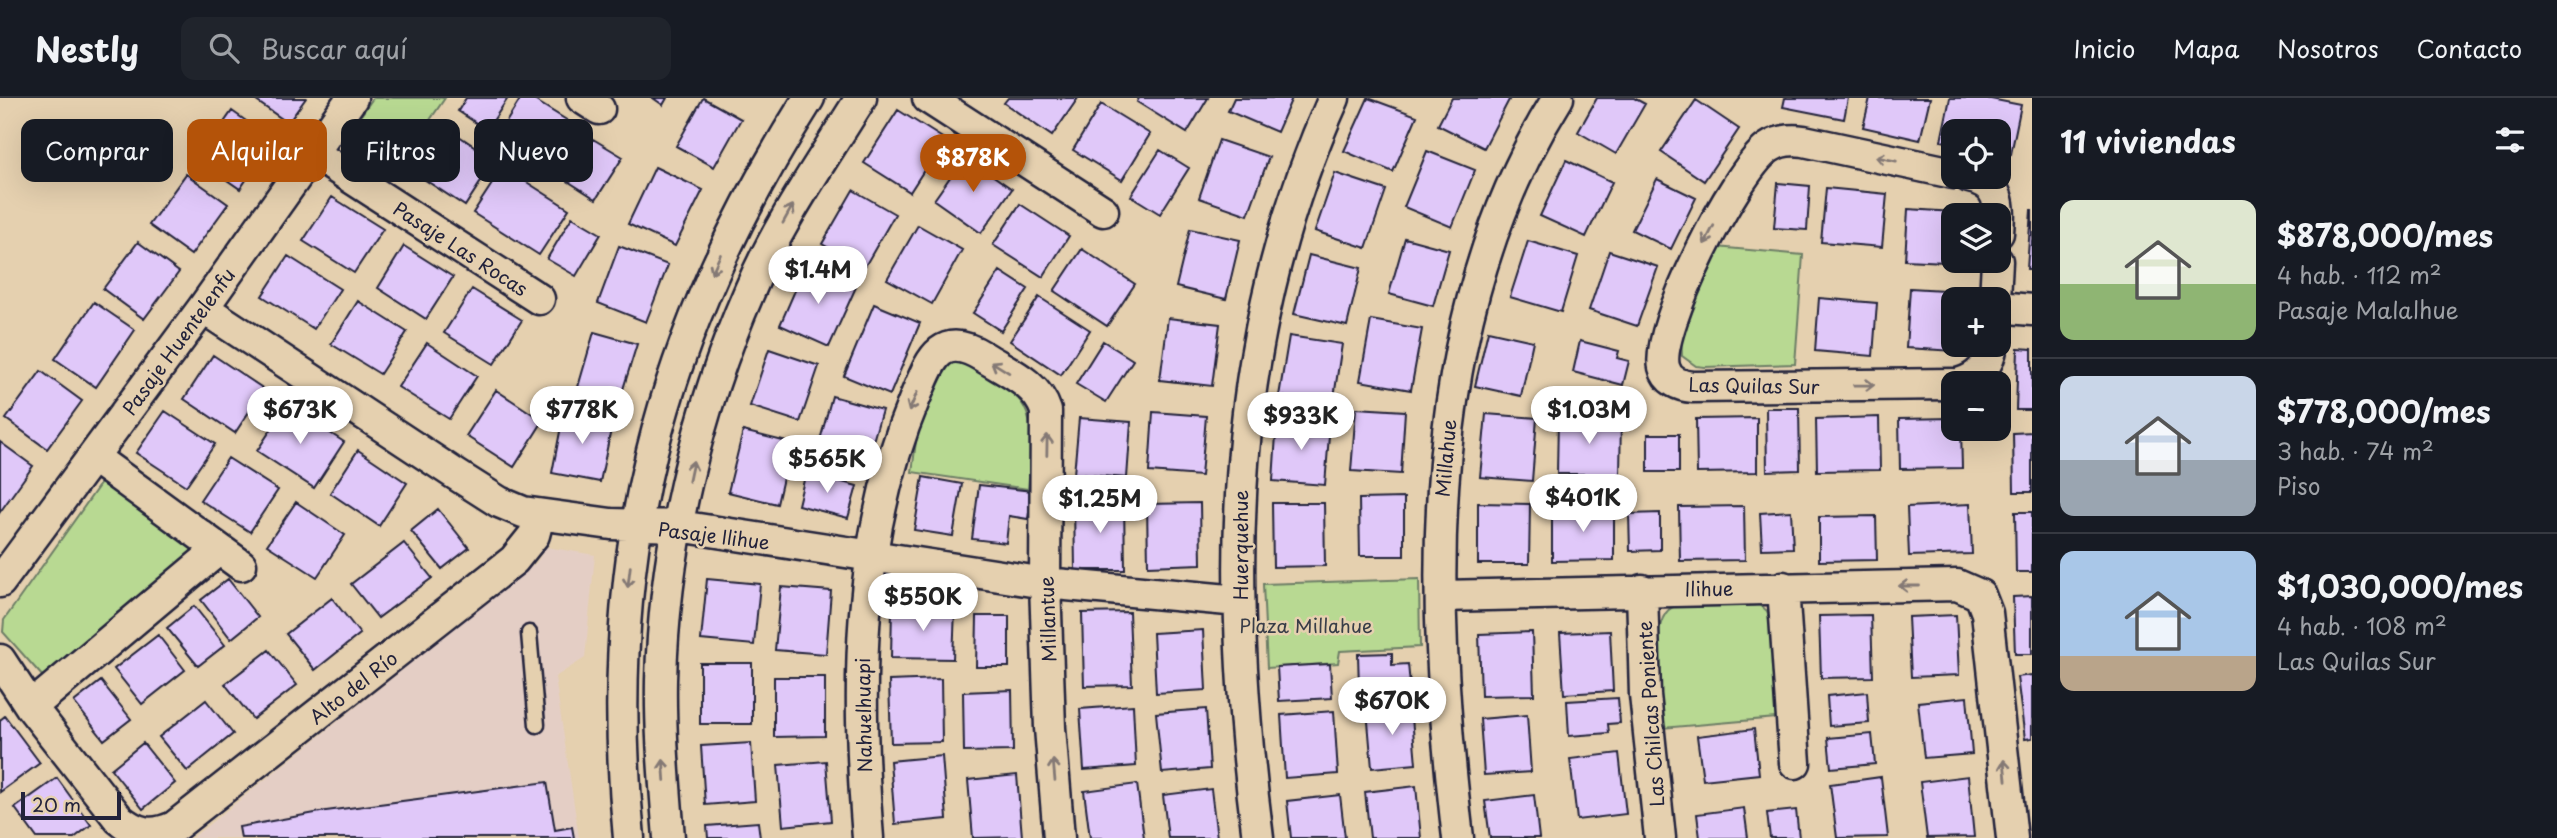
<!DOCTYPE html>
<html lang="es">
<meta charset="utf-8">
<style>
:root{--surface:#171b24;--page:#20242c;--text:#f1f3f6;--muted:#9ea1a6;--line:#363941;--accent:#b45309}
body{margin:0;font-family:"Playpen Sans",sans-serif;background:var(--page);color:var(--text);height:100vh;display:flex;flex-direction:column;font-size:26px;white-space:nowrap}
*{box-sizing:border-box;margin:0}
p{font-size:23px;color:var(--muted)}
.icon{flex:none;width:38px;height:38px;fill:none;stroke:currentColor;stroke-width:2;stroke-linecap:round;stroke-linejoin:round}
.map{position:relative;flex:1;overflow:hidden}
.sheet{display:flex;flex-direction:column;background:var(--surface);width:525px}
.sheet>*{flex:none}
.hud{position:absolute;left:21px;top:21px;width:665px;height:63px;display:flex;gap:14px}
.fabs{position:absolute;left:1941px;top:21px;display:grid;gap:14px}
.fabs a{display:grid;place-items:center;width:70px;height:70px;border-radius:14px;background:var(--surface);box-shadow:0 7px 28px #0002;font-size:35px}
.scale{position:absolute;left:21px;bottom:18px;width:100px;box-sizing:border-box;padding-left:7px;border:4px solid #22223b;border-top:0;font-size:19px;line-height:24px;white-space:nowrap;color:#22223b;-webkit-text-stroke:5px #e5d0af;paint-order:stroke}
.price{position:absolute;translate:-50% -60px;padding:0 16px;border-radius:24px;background:#fff;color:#222;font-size:23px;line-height:46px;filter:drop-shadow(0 2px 4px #0008)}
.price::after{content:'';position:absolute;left:50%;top:42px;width:21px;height:16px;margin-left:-10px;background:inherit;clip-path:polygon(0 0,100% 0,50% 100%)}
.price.on{background:var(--accent);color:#fff}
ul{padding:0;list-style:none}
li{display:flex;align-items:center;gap:21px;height:175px;padding:0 28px}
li+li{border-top:2px solid var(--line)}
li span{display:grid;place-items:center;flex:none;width:196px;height:140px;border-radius:14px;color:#555}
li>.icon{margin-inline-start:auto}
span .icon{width:84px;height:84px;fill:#fffc;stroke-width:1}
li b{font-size:30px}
h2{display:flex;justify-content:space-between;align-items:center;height:84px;padding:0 28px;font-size:30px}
.tag{padding:0 24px;border-radius:14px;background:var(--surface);box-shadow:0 7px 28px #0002;font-size:24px;line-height:63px}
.tag.on{background:var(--accent);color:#fff}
header{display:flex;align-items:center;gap:42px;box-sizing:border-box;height:98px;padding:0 35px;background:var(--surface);border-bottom:2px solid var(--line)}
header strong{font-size:33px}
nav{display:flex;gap:38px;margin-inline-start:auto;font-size:24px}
.search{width:490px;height:63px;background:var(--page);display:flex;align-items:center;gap:18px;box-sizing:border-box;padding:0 24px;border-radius:14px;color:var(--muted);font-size:26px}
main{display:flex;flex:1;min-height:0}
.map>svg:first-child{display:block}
</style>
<header>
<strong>Nestly</strong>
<div class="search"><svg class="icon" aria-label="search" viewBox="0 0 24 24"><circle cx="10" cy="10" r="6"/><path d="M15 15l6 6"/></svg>Buscar aquí</div>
<nav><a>Inicio</a><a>Mapa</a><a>Nosotros</a><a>Contacto</a></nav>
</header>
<main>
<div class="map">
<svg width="2032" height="740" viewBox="0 0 2032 740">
<rect width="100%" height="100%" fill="#e5d0af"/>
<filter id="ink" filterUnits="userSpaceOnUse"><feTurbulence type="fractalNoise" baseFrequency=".0143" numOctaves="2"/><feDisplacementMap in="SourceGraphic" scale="14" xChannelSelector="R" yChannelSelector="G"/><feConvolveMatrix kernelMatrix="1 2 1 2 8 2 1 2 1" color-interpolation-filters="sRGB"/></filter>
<g filter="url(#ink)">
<path fill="#e4cec5" d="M 546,449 L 595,457 L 585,560 L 555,579 L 579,740 L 192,740 L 536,465 Z"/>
<path fill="#b8d992" stroke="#6d7e66" stroke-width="2" d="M 373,0 L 445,0 L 391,79 L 341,46 Z
M 1716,149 L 1803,157 L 1795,266 L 1705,269 L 1696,268 L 1682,258 L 1681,236 Z
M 958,260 C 1033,303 1036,304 1028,391 L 912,374 C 918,334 918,281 958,260 Z
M 103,382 L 202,452 L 44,580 L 3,534 L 4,522 Z
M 1419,481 L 1420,549 L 1340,553 L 1338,565 L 1267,570 L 1263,486 Z
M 1757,504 L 1767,513 L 1771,524 L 1776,620 L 1662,630 C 1661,605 1645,515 1676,508 C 1701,502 1732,505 1757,504 Z"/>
<path fill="#e0c8f9" stroke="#22223b" stroke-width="2" d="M 252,0 L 306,0 L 288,25 Z
M 466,0 L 508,0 L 487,32 L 458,13 Z
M 521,0 L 531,0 L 573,26 L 545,69 L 497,39 Z
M 653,0 L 667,0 L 663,7 Z
M 703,0 L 741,21 L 714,69 L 676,48 Z
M 1008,0 L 1078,0 L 1052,38 L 1004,5 Z
M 1139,0 L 1208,0 L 1187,35 L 1137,4 Z
M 1234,0 L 1292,0 L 1277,34 L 1228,13 Z
M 1368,0 L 1417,18 L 1393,74 L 1344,53 Z
M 1452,0 L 1510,0 L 1484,50 L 1438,27 Z
M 1597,0 L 1634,0 L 1645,6 L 1616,56 L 1578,34 Z
M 1785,0 L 1848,0 L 1844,21 L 1783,9 Z
M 1870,0 L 1930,0 L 1920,42 L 1863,29 Z
M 1950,0 L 1986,0 L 2021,7 L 2011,56 L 1998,54 L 1998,33 L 1953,33 L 1953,45 L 1941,43 Z
M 1696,2 L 1739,31 L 1704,83 L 1661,54 Z
M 1101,6 L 1150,36 L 1122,82 L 1073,52 Z
M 898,12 L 944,41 L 910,94 L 864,65 Z
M 232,13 L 273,42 L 240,91 L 198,62 Z
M 444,28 L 495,62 L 465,108 L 413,74 Z
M 593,41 L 623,59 L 596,101 L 566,82 Z
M 1219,42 L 1269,59 L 1248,117 L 1199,100 Z
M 1160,52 L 1189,70 L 1160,116 L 1131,98 Z
M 1427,53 L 1475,72 L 1452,129 L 1404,109 Z
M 965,58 L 1012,91 L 981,135 L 934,102 Z
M 1566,62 L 1612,84 L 1586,139 L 1540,118 Z
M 503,69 L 569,111 L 539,157 L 473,115 Z
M 655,69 L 703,92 L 675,148 L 628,126 Z
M 1335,75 L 1386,92 L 1366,150 L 1315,133 Z
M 186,76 L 228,106 L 191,157 L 149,127 Z
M 1657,81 L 1696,100 L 1671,151 L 1632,132 Z
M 1778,85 L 1810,88 L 1807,132 L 1774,130 Z
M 1826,90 L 1887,96 L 1882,149 L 1821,144 Z
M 853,92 L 895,116 L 864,170 L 822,146 Z
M 332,99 L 383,131 L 354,175 L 303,143 Z
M 1020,106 L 1069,138 L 1043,179 L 993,147 Z
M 1908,111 L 1969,115 L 1969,117 L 1953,117 L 1953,163 L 1966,163 L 1966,165 L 1905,162 Z
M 2031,112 L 2032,112 L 2032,171 L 2027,171 Z
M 572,119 L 601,136 L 576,178 L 547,161 Z
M 918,127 L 962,152 L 932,206 L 887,181 Z
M 1190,131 L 1240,142 L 1226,201 L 1176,189 Z
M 1405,140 L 1449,152 L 1433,208 L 1389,196 Z
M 1528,143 L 1578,158 L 1561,214 L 1510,199 Z
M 138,144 L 179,174 L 144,221 L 103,191 Z
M 404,148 L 453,179 L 426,221 L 378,190 Z
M 619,148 L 668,167 L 646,224 L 598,205 Z
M 1082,151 L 1135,186 L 1107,228 L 1054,193 Z
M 1609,153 L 1658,169 L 1637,228 L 1589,212 Z
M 1309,157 L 1361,170 L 1347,228 L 1294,216 Z
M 288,158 L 340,191 L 314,231 L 262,198 Z
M 806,167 L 856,189 L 829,249 L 780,227 Z
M 1000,173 L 1028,191 L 1001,233 L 973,215 Z
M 1910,190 L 1961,193 L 1960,201 L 1953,201 L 1953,247 L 1957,247 L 1956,253 L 1906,250 Z
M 472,191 L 522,222 L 494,266 L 444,235 Z
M 1039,199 L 1090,232 L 1061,277 L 1010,243 Z
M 1819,200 L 1877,205 L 1873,258 L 1815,253 Z
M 358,203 L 407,234 L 380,276 L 331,246 Z
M 94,204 L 135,232 L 96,289 L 55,261 Z
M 874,206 L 920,225 L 890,297 L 844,278 Z
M 1168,220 L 1220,226 L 1212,288 L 1160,282 Z
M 1371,222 L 1422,231 L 1411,292 L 1360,283 Z
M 1488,233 L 1533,243 L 1521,298 L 1475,288 Z
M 594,234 L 637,246 L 620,301 L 578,289 Z
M 1289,238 L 1342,246 L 1333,306 L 1279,298 Z
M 1103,243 L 1133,262 L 1106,304 L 1076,286 Z
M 1580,243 L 1619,253 L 1617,260 L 1629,263 L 1623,287 L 1573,274 Z
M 427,245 L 477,278 L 449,321 L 398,289 Z
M 2018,250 L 2032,251 L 2032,312 L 2016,312 Z
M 769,251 L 819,268 L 800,324 L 750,308 Z
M 213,257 L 264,291 L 235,335 L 184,301 Z
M 41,273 L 82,303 L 47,351 L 6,321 Z
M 496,292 L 543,323 L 514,369 L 466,338 Z
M 832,298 L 882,312 L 865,371 L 816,357 Z
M 287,307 L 344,344 L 314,390 L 257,353 Z
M 1356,310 L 1405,313 L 1401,376 L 1351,373 Z
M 1766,310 L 1799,310 L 1800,372 L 1767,373 Z
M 165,313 L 215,346 L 186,388 L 136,355 Z
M 564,313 L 613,322 L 600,384 L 552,375 Z
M 1153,314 L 1206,318 L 1201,378 L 1149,374 Z
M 1486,316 L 1537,320 L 1532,383 L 1480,379 Z
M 1879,319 L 1880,372 L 1817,373 L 1816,321 Z
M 1079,320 L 1131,324 L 1127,380 L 1074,376 Z
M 1558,320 L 1621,321 L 1620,376 L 1557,376 Z
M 1757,320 L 1757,374 L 1697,375 L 1696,321 Z
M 1953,320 L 1953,331 L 1961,331 L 1962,370 L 1900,371 L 1899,321 Z
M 1277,321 L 1330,325 L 1325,387 L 1273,383 Z
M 743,333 L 791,345 L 777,406 L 728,394 Z
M 2032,334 L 2032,394 L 2014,394 L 2013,335 Z
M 1648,336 L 1679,336 L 1679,374 L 1648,374 Z
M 0,344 L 33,368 L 0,414 Z
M 358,352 L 407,385 L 379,428 L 330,395 Z
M 228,360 L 278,392 L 250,434 L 200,402 Z
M 806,374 L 857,388 L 848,420 L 798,407 Z
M 923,379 L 962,386 L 953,438 L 914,432 Z
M 979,387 L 1032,393 L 1028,421 L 1009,418 L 1006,445 L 972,441 Z
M 1404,400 L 1404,458 L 1360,458 L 1359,401 Z
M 1074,402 L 1124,402 L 1125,472 L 1075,472 Z
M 296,404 L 345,437 L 317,479 L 267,447 Z
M 1200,405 L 1201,466 L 1148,468 L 1147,406 Z
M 1272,405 L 1324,405 L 1325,468 L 1273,469 Z
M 1478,405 L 1530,406 L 1529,466 L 1478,466 Z
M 1970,406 L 1972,456 L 1909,458 L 1907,409 Z
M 1744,408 L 1745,462 L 1680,463 L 1679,409 Z
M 1614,409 L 1614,462 L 1552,463 L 1552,410 Z
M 438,411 L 469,450 L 442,471 L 411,433 Z
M 1791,413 L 1793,450 L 1762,451 L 1760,415 Z
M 2015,414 L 2032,414 L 2032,474 L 2016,474 Z
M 1660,415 L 1660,452 L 1630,453 L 1629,416 Z
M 1876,418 L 1877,462 L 1819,463 L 1819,419 Z
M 404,445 L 432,480 L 378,520 L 351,486 Z
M 228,481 L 258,519 L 231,541 L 201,502 Z
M 707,481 L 760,486 L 754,547 L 701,542 Z
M 781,489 L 831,493 L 826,556 L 775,552 Z
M 2032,498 L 2032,556 L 2015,556 L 2013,499 Z
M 332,500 L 360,536 L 315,572 L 286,536 Z
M 194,508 L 225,547 L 198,568 L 167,530 Z
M 892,510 L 955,511 L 953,561 L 891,560 Z
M 1129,514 L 1132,587 L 1084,588 L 1082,515 Z
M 1871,517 L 1873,579 L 1821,580 L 1819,518 Z
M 1956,517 L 1959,577 L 1911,579 L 1908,519 Z
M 977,518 L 1009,518 L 1009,569 L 976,569 Z
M 1203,532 L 1206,592 L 1156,595 L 1153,535 Z
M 1610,533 L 1613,593 L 1564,596 L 1560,535 Z
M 1532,534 L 1534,597 L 1481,598 L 1479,536 Z
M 158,537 L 185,572 L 142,606 L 114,571 Z
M 269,552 L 297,587 L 253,621 L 225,586 Z
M 1392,555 L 1392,567 L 1408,566 L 1410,587 L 1359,589 L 1358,556 Z
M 700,565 L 752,565 L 752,626 L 700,626 Z
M 1330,566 L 1332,600 L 1279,603 L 1277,569 Z
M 2032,577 L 2032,640 L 2025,641 L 2017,579 Z
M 774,579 L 825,579 L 825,638 L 774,639 Z
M 941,581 L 942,644 L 891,645 L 889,583 Z
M 101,583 L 131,621 L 104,642 L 74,604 Z
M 1012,592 L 1013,653 L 964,654 L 963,594 Z
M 1867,594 L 1869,625 L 1829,628 L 1827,598 Z
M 1967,599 L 1972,656 L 1924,660 L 1918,604 Z
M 1618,600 L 1620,625 L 1608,626 L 1609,635 L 1569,638 L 1567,603 Z
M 206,602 L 233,636 L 187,673 L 159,639 Z
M 1133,607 L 1136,668 L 1084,672 L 1080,611 Z
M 1411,608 L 1416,666 L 1372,670 L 1367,612 Z
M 1206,611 L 1210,671 L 1162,675 L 1156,615 Z
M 1334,613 L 1338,676 L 1285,680 L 1281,617 Z
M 1527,617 L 1531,674 L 1484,677 L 1480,621 Z
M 5,618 L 40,665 L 0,694 L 0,622 Z
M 1754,631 L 1759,676 L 1703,682 L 1697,638 Z
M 1872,636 L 1875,666 L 1831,670 L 1828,640 Z
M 143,645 L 175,685 L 143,711 L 111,671 Z
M 751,645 L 755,703 L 705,707 L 701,648 Z
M 1619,655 L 1626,716 L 1577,722 L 1570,661 Z
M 942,658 L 947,721 L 895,726 L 890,663 Z
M 826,663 L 831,723 L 783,728 L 778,667 Z
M 1017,677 L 1022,739 L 973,740 L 968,682 Z
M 1968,678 L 1974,739 L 1927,740 L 1920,684 Z
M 1881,679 L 1888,739 L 1837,740 L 1830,686 Z
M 57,680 L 91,727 L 74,740 L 37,740 L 15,710 Z
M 547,684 L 555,732 L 572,729 L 574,740 L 241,740 L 239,729 L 326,713 Z
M 1137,686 L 1144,740 L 1090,740 L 1084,693 Z
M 1416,688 L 1421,740 L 1370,740 L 1365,694 Z
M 1211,691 L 1217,740 L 1168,740 L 1163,697 Z
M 1340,697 L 1345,740 L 1291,740 L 1287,703 Z
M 1534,697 L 1539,740 L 1490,740 L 1485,703 Z
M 1744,710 L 1748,740 L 1700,740 L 1697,716 Z
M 1796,712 L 1799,740 L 1770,740 L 1767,715 Z
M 758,724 L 760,740 L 708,740 L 707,728 Z"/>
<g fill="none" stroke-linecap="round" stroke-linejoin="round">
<g stroke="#22223b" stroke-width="19">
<path id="service" d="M 529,535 L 537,627"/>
</g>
<g stroke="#22223b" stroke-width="35">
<path id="minor" d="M 582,0 L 599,11
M 928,0 L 1103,113
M 313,55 L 539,201
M 1953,75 L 1804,43 C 1791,41 1779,42 1768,50 C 1735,74 1655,231 1664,269 C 1667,283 1680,288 1693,289 L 1953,286
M 1969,79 C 2001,86 2000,106 1998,135
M 1995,201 L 1997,163
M 1998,209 L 2032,212
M 203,210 L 455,376 L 499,404 L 523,414 L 611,426 L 679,428 L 1045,485 L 1239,503
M 1961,285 C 1980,279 1989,267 1992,247
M 93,359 L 241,467
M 0,484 L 203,210 L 352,0
M 1783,489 L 1795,665
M 1642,492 L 1645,597 L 1660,740
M 1441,498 L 1957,487 L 1980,497 L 1987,515 L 2012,740
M 0,562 L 31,609 L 119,721 C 137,736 152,739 174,729 L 514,462 L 534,437 L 539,418
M 31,609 L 219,451
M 629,740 C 601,457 658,239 809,0
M 669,740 C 665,687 660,634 661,582 C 664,450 697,313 750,192 C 779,124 822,63 861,0
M 868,740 C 856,591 856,440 915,300 C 930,264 939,231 984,259 C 1008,274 1037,285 1046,313 L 1045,485 L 1050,630 L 1059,740
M 1258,740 C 1225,484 1226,239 1334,0
M 1458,740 C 1429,491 1420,221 1558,0"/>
</g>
<use href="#service" stroke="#e5d0af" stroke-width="14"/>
<use href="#minor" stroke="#e5d0af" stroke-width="30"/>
</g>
<defs><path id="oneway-shaft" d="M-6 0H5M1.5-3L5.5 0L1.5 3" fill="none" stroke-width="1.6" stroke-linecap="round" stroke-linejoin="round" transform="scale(1.75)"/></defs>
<g stroke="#847975">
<use href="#oneway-shaft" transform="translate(1886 61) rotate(-168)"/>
<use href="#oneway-shaft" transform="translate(788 116) rotate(-61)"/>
<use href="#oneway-shaft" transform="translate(1709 137) rotate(117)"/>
<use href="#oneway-shaft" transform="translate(716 166) rotate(115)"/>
<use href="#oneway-shaft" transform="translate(1000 269) rotate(-148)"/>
<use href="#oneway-shaft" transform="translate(1864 287) rotate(-1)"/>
<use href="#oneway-shaft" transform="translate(913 304) rotate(113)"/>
<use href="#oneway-shaft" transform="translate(1047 347) rotate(-89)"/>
<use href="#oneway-shaft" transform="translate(691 373) rotate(-78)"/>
<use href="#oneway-shaft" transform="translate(629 479) rotate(97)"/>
<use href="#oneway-shaft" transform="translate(1909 488) rotate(180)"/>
<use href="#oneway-shaft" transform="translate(664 672) rotate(-94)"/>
<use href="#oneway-shaft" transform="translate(1054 672) rotate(-95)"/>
<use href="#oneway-shaft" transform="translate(2005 672) rotate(-96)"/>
</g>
</g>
<g text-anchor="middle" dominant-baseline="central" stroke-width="5" stroke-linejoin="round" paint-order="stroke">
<g font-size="19" fill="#22223b" stroke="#e5d0af">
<text transform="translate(461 150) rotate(33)">Pasaje Las Rocas</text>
<text transform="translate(178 243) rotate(-54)">Pasaje Huentelenfu</text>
<text transform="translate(1754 287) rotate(1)">Las Quilas Sur</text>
<text transform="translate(1445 360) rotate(-85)">Millahue</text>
<text transform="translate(714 437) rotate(7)">Pasaje Ilihue</text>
<text transform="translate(1240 447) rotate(-90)">Huerquehue</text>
<text transform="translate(1709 490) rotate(-1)">Ilihue</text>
<text transform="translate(1047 521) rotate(-92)">Millantue</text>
<text transform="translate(353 589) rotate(-38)">Alto del Río</text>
<text transform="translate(1650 616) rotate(-94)">Las Chilcas Poniente</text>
<text transform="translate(863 617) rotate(-91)">Nahuelhuapi</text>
</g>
<g font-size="19" fill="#383d48" stroke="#e5d0af">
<text x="1306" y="527">Plaza Millahue</text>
</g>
</g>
</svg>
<div class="fabs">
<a><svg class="icon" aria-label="locate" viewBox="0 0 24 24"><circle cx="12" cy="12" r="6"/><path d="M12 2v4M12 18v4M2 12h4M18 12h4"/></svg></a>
<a><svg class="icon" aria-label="layers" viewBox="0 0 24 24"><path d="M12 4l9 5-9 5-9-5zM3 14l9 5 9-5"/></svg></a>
<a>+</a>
<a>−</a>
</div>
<div class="scale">20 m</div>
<b class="price on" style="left:973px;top:96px">$878K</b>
<b class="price" style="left:818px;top:208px">$1.4M</b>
<b class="price" style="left:300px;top:348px">$673K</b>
<b class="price" style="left:582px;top:348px">$778K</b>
<b class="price" style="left:1589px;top:348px">$1.03M</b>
<b class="price" style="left:1301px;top:354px">$933K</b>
<b class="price" style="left:827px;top:397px">$565K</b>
<b class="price" style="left:1583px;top:436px">$401K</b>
<b class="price" style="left:1100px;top:437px">$1.25M</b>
<b class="price" style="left:923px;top:535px">$550K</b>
<b class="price" style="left:1392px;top:639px">$670K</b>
<div class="hud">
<a class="tag">Comprar</a>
<a class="tag on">Alquilar</a>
<a class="tag">Filtros</a>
<a class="tag">Nuevo</a>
</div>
</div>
<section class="sheet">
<h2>11 viviendas<svg class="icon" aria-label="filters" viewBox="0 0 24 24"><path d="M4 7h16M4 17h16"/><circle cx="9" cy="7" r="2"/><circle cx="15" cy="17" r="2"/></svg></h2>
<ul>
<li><span style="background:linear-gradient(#dfe7d0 60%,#8fb573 0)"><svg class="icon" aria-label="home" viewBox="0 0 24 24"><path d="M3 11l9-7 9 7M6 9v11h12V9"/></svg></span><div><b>$878,000/mes</b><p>4 hab. · 112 m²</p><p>Pasaje Malalhue</p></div></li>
<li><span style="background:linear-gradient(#c9d6e8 60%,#9aa5b1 0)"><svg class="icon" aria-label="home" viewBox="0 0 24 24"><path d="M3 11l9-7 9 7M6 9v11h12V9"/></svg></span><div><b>$778,000/mes</b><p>3 hab. · 74 m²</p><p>Piso</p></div></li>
<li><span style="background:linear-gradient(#a9c7e8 75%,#b9a48a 0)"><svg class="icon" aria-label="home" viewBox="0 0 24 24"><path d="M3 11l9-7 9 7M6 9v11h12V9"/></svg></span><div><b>$1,030,000/mes</b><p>4 hab. · 108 m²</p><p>Las Quilas Sur</p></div></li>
</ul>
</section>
</main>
